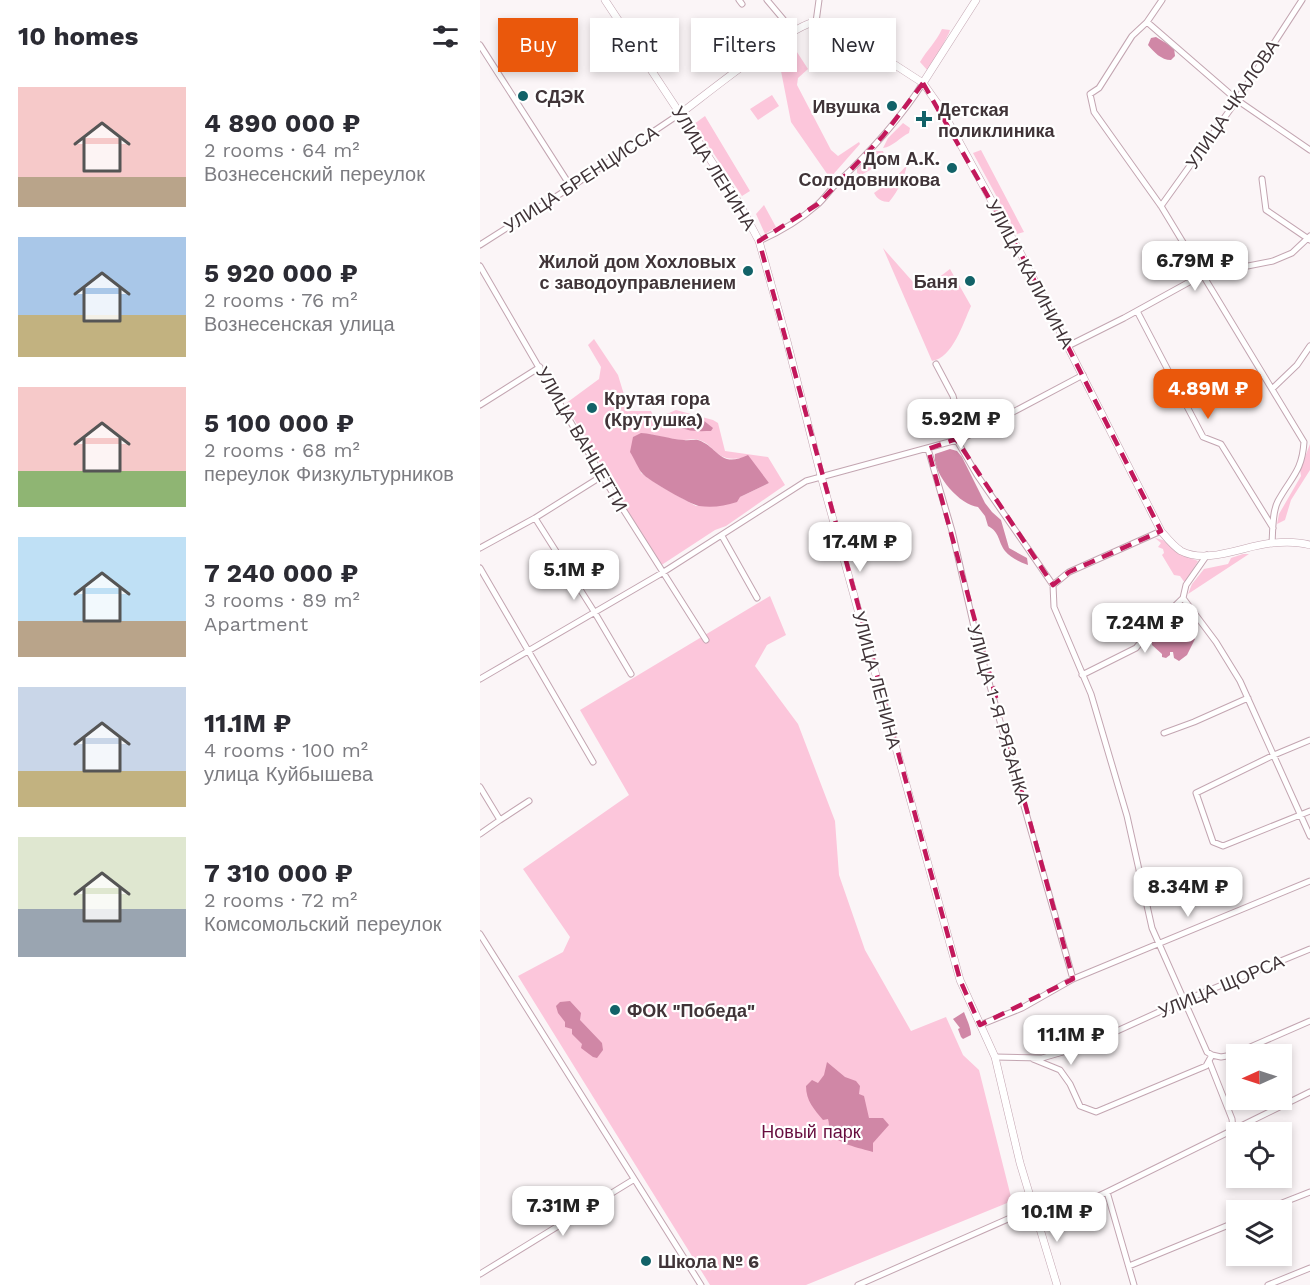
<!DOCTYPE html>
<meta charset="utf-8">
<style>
:root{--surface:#fff;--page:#f7f7f7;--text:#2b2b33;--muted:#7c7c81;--accent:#ea580c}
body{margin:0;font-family:"Work Sans",sans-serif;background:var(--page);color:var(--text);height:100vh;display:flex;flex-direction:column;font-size:22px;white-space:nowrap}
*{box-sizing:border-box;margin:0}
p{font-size:20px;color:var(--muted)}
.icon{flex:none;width:33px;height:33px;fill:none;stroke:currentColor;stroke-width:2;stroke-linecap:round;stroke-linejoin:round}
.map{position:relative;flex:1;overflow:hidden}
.drawer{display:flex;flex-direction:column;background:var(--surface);width:480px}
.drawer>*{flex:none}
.guide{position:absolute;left:18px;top:18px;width:570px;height:54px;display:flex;gap:12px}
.needle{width:39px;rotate:267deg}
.buttons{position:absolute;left:746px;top:1044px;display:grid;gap:12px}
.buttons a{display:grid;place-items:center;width:66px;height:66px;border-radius:0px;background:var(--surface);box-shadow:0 3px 9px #0003;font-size:30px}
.price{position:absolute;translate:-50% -51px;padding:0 14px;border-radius:12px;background:#fff;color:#222;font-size:20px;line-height:39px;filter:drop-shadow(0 2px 3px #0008)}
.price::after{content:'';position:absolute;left:50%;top:36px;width:18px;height:14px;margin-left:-9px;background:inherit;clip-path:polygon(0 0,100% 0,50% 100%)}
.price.current{background:var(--accent);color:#fff}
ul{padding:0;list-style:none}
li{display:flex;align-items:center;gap:18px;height:150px;padding:0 18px}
li span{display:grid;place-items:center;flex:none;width:168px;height:120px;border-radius:0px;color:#555}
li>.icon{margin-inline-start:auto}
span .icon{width:72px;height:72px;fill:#fffc;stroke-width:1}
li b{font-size:26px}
h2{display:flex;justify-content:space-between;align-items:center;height:72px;padding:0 18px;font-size:26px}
.tag{padding:0 21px;border-radius:0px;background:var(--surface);box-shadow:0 3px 9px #0003;font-size:21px;line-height:54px}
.tag.current{background:var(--accent);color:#fff}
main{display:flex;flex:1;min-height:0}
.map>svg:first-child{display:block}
</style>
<main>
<section class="drawer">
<h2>10 homes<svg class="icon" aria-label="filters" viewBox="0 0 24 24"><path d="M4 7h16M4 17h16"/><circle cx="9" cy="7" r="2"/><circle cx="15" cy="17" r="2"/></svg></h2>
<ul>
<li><span style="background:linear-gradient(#f6c9c9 75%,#b9a48a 0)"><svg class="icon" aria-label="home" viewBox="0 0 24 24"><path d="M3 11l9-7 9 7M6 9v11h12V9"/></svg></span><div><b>4 890 000 ₽</b><p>2 rooms · 64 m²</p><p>Вознесенский переулок</p></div></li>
<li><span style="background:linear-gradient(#a9c7e8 65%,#c2b280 0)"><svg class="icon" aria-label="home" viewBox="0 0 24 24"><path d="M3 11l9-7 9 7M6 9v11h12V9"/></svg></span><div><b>5 920 000 ₽</b><p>2 rooms · 76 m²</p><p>Вознесенская улица</p></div></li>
<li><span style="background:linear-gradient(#f6c9c9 70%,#8fb573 0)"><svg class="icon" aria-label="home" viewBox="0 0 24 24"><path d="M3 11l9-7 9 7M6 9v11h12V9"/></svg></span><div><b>5 100 000 ₽</b><p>2 rooms · 68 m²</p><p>переулок Физкультурников</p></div></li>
<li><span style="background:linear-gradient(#bfe0f5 70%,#b9a48a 0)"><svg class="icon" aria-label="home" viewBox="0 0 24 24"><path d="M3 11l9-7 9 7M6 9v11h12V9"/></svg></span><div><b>7 240 000 ₽</b><p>3 rooms · 89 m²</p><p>Apartment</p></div></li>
<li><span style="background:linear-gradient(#c9d6e8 70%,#c2b280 0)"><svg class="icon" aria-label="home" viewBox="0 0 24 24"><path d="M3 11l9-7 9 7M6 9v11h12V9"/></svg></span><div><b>11.1M ₽</b><p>4 rooms · 100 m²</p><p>улица Куйбышева</p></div></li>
<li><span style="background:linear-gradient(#dfe7d0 60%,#9aa5b1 0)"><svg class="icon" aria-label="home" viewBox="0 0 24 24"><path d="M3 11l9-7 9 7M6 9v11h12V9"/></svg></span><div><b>7 310 000 ₽</b><p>2 rooms · 72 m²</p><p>Комсомольский переулок</p></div></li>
</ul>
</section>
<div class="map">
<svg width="830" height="1285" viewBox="0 0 830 1285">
<rect width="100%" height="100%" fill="#fbf5f7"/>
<path fill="#fcc6db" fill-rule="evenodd" d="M 462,29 L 470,30 L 469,33 L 449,72 L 440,62 C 447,50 456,42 462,29 Z
M 315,49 L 328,69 L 318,78 L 317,85 L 351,150 L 358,156 L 379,142 L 380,144 L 350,178 L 311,122 L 301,71 L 301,62 Z
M 292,95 L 299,106 L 278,120 L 270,109 Z
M 225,116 L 270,191 L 262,196 L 214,124 Z
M 423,123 L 430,128 L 429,133 C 420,137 413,147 403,148 L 408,138 Z
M 501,150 L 544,232 L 537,234 L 493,153 Z
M 395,151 L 403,151 L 405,157 L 402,160 L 403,163 L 381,175 L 377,173 L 377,167 L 391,158 Z
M 427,165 C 424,178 419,190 409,202 C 402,202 397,199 394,193 L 416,177 Z
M 284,205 L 296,227 L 285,234 L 276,214 Z
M 403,248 L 441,291 L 470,269 L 491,306 C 483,323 473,358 452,361 Z
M 114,339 L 138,375 L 149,411 L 171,411 L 175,419 L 196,410 L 233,420 L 238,423 L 245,451 L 288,457 L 305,485 L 246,526 L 235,530 L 180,566 L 125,475 L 126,473 L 85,404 L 119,379 L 121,367 L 108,345 ZM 161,434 C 176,434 190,440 204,440 C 208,440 211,439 214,439 C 235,441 233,463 261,458 L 289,483 L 260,497 L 228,506 L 216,506 L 180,486 L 161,473 L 159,465 Z
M 830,444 L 830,470 L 811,500 L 805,520 L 797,524 L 799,514 L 821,476 L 820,470 Z
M 675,538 L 683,540 L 701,554 L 718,561 L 705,583 L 700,576 L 694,575 L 682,555 L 684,553 L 683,549 L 678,547 L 681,543 Z
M 763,554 L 769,554 L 708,594 L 712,584 L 724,569 L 748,564 L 751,558 Z
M 290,596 L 306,635 L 287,645 L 275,666 L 318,724 L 355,821 L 359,875 L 385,950 L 431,1031 L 466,1017 L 483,1055 L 499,1070 L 532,1201 L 326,1285 L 230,1285 L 38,976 L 83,952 L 90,937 L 43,869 L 149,795 L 100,710 Z"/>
<path fill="#d087a6" d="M 676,37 L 694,48 L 695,56 L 691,60 C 681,60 674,52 668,45 L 671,38 Z
M 200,414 L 223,420 L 233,428 L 231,431 C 220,431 203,433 195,422 Z
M 161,433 C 176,434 189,439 204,440 C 209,441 213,439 218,440 C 239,447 239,469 268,455 L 289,483 L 260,497 L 257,502 C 244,506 233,508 219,506 C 212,505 167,480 162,473 C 159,470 154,458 150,452 L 153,437 Z
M 470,449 L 477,451 L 482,457 L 505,503 L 512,512 L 521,520 L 529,548 L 547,558 L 548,565 C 540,562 531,558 525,551 C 518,542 520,532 508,526 L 505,516 L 498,507 C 479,505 452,473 455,454 Z
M 700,617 L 712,630 L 715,639 L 707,655 L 699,661 L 694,658 L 693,652 L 690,652 L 690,655 L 686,658 L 682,657 L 682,654 L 672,645 L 672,635 L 682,624 Z
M 90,1001 L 101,1013 L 100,1020 L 122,1043 L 123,1050 L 117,1058 L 113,1057 L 101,1048 L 102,1044 L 92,1034 L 92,1029 L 85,1027 L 85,1022 L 78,1013 L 76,1006 L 80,1002 Z
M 484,1012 C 486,1018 491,1027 491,1035 L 483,1039 L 481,1037 L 478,1029 L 480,1028 L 473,1019 Z
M 347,1062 L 365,1077 L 376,1081 L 380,1086 L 379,1094 L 384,1096 L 389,1118 L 403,1118 L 409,1125 L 393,1143 L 393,1152 C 381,1148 353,1144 349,1129 C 349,1126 349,1122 348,1119 L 343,1120 C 334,1109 326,1101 326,1086 L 332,1080 L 338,1083 L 344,1075 Z"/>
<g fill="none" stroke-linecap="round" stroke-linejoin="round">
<g stroke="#c3a5b1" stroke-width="7">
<path id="street" d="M 259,0 L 262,4
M 287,0 L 314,32
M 682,0 L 667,22 L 652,36 L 619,88 L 610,94 L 614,112 L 681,206 L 824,442 C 822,472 811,477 798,501 C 792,512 793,530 792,543
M 336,22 L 339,0
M 667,22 L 757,100 L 830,150
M 0,45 L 91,187
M 782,179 L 786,210 L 830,240
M 681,206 L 757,100 L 822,0
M 279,241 C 300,232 320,220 337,205 C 344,199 349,191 356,184 C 389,153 419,121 443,83
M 0,245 L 91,187 L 201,113
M 0,266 L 122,476 L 226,640
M 657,311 L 723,437 L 741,444 L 793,528
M 588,346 L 644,318 L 722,275 L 793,261 L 812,253 L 830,236
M 456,364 L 473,396 L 484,438
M 792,389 L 817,365 L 830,346
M 0,405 L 60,367
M 476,439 L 497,475 L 573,585 L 574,607 L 611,694 L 647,816 L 672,928 L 727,1052 L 732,1055
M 448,449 L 472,531 L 497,640 L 593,979
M 55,518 L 115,613 L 151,674
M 242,536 L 277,598
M 0,548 L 55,518 L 122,476
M 727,555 L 706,585 L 703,598 L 736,642 L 760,681 L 830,836
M 0,568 L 113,762
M 573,585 L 589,572 L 681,531
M 602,675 L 656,648 L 672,628 L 703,598
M 0,679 L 182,573 L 326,481 L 484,438 L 603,375
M 684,733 L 714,722 L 768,698
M 830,740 L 794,755 L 716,793 L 733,842 L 743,846 L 830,811
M 0,787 L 20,820 L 0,834
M 20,820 L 49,801
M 0,934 L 221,1285
M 500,1025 L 542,1008 L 593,979 L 830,881
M 515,1057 L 562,1058 L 604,1046 L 703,1001 L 830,949
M 553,1059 L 580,1070 L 590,1084 L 600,1106 L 616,1112 L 726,1066 L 732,1055 L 741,1057 L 752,1055 L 830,1021
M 729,1061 L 752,1119 L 753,1129
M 627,1192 L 654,1285
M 784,1210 L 830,1192
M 557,1221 L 576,1212 L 593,1208 L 627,1192 L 830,1092
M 649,1266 L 756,1222
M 0,1274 L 153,1180
M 378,1285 L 553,1208
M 788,1285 L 830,1268"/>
</g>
<g stroke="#c3a5b1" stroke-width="8">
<path id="secondary" d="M 125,0 L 259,203 L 279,241 L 307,341 L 341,476 L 480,980 L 515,1057 L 540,1163 L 577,1285
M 443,83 L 496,0
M 201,113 C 224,96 313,24 335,22 C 343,21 351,25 358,28 L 443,83 L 460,107 L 542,256 L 681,531 C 687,538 693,546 701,551 C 728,565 765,545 793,543 C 804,542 819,542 830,545"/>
</g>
<use href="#street" stroke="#fff" stroke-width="5"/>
<use href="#secondary" stroke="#fff" stroke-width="7"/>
</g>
<path fill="none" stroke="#c2185b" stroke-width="4.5" stroke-dasharray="12 8" stroke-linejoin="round" d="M 443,83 L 542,256 L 681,531 L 589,572 L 573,585 L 476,439 L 448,449 L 593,979 L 500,1025 L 480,980 L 279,241 L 338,204 L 403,136 Z"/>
<g fill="#126268" stroke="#fff" stroke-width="2">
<circle cx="43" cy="96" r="6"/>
<circle cx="412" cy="106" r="6"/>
<path d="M441 110h6v6h6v6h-6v6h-6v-6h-6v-6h6z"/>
<circle cx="472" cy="168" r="6"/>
<circle cx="268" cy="271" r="6"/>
<circle cx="490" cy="281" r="6"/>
<circle cx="112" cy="408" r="6"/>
<circle cx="135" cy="1010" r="6"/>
<circle cx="166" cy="1261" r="6"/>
</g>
<g text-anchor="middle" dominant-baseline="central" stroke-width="4.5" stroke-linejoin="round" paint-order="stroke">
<g font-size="18" font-weight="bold" fill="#403438" stroke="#fff" text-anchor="start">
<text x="55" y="96">СДЭК</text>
<text x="400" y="106" text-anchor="end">Ивушка</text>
<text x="458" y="109">Детская<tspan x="458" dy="21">поликлиника</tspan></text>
<text x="460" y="158" text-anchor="end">Дом А.К.<tspan x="460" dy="21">Солодовникова</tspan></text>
<text x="256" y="261" text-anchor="end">Жилой дом Хохловых<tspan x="256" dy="21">с заводоуправлением</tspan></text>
<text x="478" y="281" text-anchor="end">Баня</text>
<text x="124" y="398">Крутая гора<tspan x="124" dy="21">(Крутушка)</tspan></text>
<text x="147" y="1010">ФОК "Победа"</text>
<text x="178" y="1261">Школа № 6</text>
</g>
<g font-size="18" fill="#403438" stroke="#fff">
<text transform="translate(752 104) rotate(-56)">УЛИЦА ЧКАЛОВА</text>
<text transform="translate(234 168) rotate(58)">УЛИЦА ЛЕНИНА</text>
<text transform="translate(101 179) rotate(-33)">УЛИЦА БРЕНЦИССА</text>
<text transform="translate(550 274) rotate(62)">УЛИЦА КАЛИНИНА</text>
<text transform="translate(102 439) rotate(60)">УЛИЦА ВАНЦЕТТИ</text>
<text transform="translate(397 680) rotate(75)">УЛИЦА ЛЕНИНА</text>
<text transform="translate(519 714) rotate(74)">УЛИЦА 1-Я РЯЗАНКА</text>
<text transform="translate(741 986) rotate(-23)">УЛИЦА ЩОРСА</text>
</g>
<g font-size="18" fill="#670e3f" stroke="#fff">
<text x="331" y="1131">Новый парк</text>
</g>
</g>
</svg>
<div class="buttons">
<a><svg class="needle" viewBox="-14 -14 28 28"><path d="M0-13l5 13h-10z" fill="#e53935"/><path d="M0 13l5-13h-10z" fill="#7c7c81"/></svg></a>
<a><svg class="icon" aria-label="locate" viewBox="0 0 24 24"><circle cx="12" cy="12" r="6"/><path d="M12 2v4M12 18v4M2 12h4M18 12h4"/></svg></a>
<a><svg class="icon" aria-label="layers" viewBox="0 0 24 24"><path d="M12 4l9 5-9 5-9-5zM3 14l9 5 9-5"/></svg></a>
</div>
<b class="price" style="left:715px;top:292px">6.79M ₽</b>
<b class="price current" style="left:728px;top:420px">4.89M ₽</b>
<b class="price" style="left:481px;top:450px">5.92M ₽</b>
<b class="price" style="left:380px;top:573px">17.4M ₽</b>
<b class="price" style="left:94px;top:601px">5.1M ₽</b>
<b class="price" style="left:665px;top:654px">7.24M ₽</b>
<b class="price" style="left:708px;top:918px">8.34M ₽</b>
<b class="price" style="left:591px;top:1066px">11.1M ₽</b>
<b class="price" style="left:83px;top:1237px">7.31M ₽</b>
<b class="price" style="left:577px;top:1243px">10.1M ₽</b>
<div class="guide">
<a class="tag current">Buy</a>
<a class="tag">Rent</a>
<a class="tag">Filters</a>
<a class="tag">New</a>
</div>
</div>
</main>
